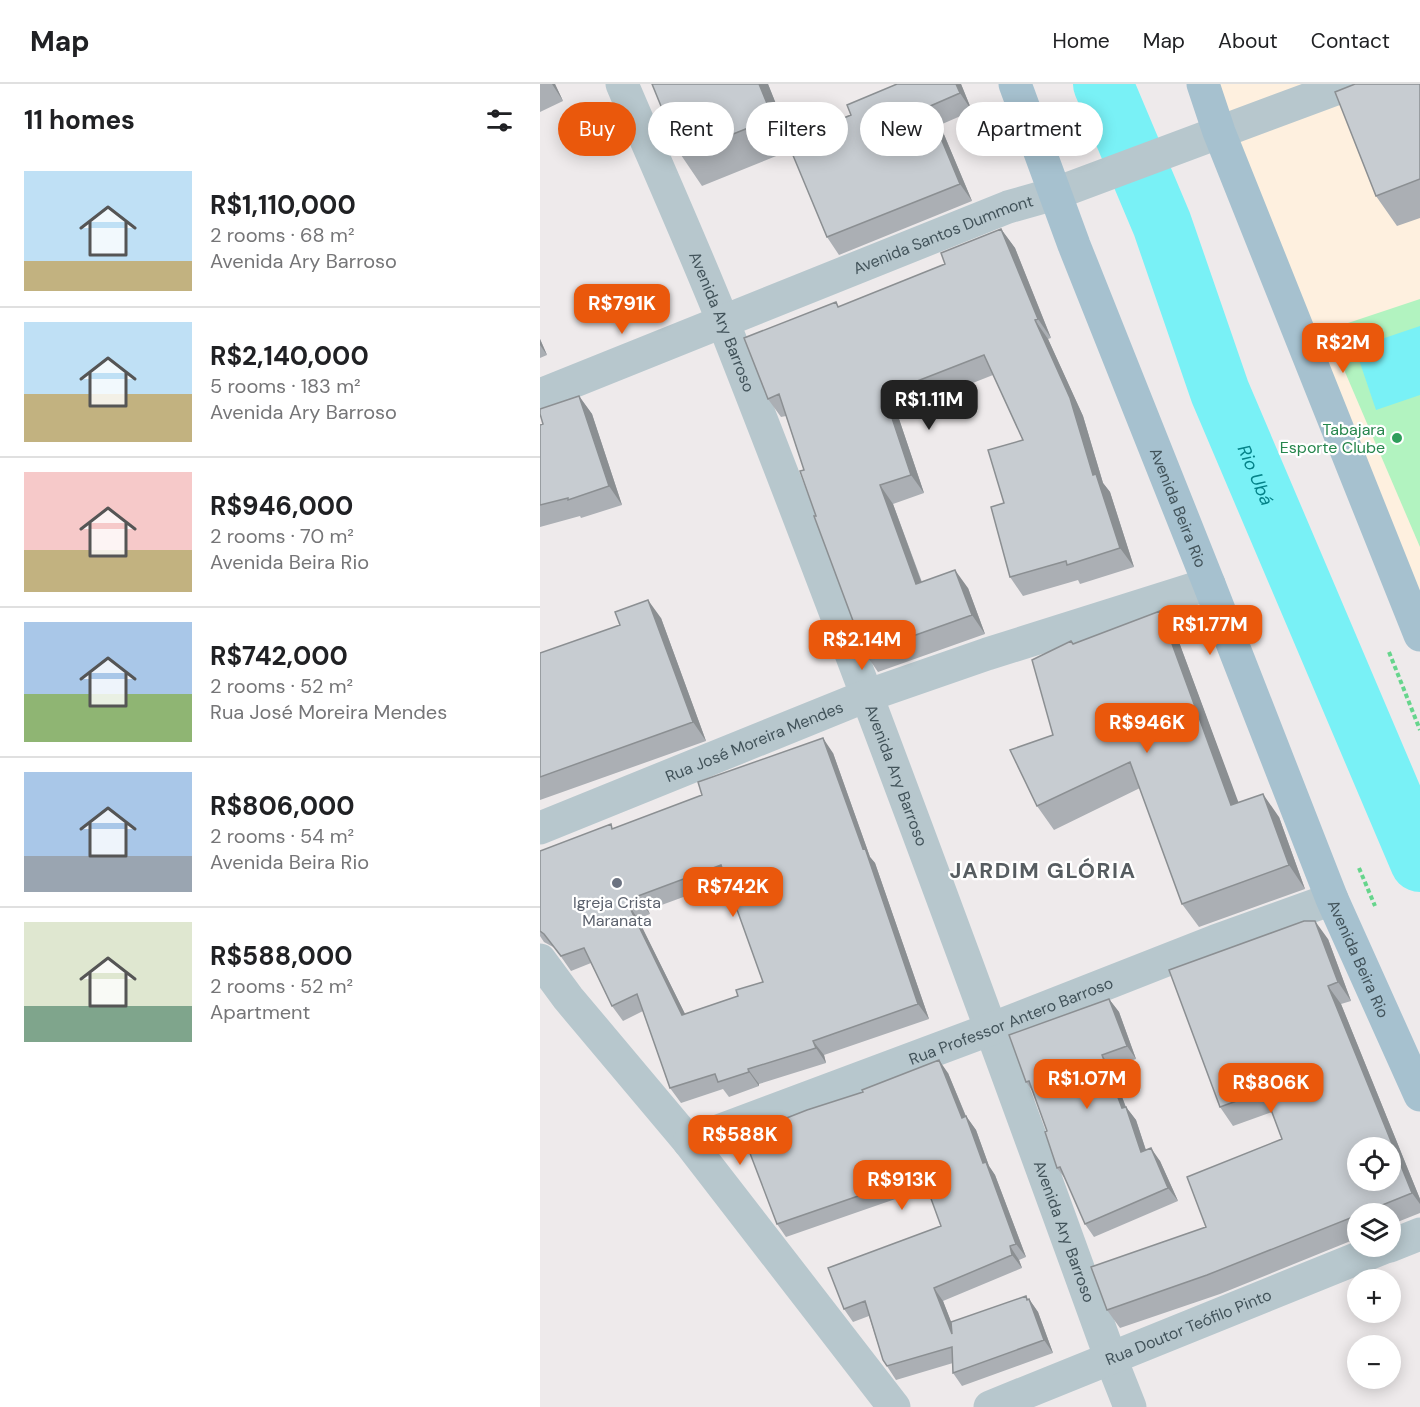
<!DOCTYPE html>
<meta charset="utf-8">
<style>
:root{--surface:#fff;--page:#f2f2f2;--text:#202124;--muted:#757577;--line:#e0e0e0;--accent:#ea580c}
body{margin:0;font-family:"DM Sans",sans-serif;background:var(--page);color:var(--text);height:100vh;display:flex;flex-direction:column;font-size:22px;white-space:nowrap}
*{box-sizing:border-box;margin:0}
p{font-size:20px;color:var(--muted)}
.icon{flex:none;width:33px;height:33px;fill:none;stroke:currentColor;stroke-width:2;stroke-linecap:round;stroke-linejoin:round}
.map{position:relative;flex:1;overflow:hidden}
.drawer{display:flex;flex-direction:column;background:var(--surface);width:540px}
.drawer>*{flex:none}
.banner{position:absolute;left:18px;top:18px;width:570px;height:54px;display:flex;gap:12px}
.buttons{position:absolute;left:807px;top:1053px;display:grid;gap:12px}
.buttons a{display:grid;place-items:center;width:54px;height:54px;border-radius:50%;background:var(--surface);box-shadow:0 3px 15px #0003;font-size:30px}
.price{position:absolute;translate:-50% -51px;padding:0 14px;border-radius:12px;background:var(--accent);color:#fff;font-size:20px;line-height:39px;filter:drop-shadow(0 2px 3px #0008)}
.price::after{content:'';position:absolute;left:50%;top:36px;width:18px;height:14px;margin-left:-9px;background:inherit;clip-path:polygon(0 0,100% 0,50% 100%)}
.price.on{background:#222;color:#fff}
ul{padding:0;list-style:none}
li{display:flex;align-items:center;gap:18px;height:150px;padding:0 24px}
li+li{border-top:2px solid var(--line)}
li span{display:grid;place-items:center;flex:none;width:168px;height:120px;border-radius:0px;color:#555}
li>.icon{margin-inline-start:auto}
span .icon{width:72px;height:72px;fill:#fffc;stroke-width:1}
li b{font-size:26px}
h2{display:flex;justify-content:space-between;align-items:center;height:72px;padding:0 24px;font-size:26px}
.tag{padding:0 21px;border-radius:27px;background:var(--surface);box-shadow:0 3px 15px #0003;font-size:21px;line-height:54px}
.tag.on{background:var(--accent);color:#fff}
header{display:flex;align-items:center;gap:36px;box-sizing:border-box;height:84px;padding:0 30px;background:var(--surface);border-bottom:2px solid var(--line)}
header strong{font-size:28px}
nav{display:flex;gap:33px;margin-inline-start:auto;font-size:21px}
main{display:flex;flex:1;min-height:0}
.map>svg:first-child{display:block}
</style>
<header>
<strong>Map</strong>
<nav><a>Home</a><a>Map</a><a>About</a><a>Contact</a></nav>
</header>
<main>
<section class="drawer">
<h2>11 homes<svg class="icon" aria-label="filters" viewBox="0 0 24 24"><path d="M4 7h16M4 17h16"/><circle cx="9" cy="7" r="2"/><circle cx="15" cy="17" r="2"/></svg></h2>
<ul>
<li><span style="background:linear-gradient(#bfe0f5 75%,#c2b280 0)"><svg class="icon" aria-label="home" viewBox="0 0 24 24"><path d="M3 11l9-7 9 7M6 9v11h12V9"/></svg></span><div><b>R$1,110,000</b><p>2 rooms · 68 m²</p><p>Avenida Ary Barroso</p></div></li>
<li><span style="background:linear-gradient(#bfe0f5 60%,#c2b280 0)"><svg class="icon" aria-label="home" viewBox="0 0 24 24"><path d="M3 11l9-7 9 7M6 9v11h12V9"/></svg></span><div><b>R$2,140,000</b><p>5 rooms · 183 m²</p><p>Avenida Ary Barroso</p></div></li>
<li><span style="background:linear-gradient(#f6c9c9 65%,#c2b280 0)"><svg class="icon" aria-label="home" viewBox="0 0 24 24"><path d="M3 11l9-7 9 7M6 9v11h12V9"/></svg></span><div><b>R$946,000</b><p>2 rooms · 70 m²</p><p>Avenida Beira Rio</p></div></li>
<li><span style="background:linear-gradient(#a9c7e8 60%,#8fb573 0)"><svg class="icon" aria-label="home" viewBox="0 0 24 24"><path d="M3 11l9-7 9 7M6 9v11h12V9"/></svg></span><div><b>R$742,000</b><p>2 rooms · 52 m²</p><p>Rua José Moreira Mendes</p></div></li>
<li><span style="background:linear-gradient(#a9c7e8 70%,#9aa5b1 0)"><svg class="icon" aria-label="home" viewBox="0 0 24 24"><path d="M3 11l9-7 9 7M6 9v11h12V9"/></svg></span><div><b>R$806,000</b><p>2 rooms · 54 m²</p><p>Avenida Beira Rio</p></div></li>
<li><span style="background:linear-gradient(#dfe7d0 70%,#7fa58c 0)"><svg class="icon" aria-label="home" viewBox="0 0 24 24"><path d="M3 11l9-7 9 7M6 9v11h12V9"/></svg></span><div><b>R$588,000</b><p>2 rooms · 52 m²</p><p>Apartment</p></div></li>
</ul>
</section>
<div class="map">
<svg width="880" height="1323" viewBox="0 0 880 1323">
<rect width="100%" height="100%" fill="#eeeaeb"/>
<path fill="#fef0df" d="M 666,0 L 880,0 L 880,515 Z"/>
<path fill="#b2f3c0" d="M 880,215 L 880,463 L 787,246 Z"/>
<path fill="#79f1f6" d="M 880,242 L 880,311 L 836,326 L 815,264 Z"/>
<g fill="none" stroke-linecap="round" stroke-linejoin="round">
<path stroke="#79f1f6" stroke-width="60" id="s1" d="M 563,0 L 622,140 L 680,308 L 880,778"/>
<path stroke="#66d58c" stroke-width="4" stroke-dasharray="4.5 3" stroke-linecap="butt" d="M 849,568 L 880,646
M 819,784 L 835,822"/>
<g stroke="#b7c7cd" stroke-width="33">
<path id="s2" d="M 82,0 C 116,80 152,160 184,240 C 319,583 446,929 571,1275 L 590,1323"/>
<path id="s3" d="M 0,311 L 468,123 L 514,110 L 809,0"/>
<path id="s4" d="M 0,744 L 326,612 L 447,570 L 669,500"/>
<path d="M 0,876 L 28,914 L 149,1058 L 354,1323"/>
<path id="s5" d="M 149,1058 L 451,945 L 675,857 L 792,815"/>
<path d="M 850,1162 L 880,1150"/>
<path id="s6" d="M 450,1323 L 848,1162"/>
</g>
<g stroke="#a6c1cf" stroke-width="33">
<path id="s7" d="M 475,0 L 534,161 L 669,500 L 792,815 L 880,1011"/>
<path d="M 663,0 L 679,48 L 880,551"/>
</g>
</g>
<path fill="#abafb4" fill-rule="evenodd" d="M 0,0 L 15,0 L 23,17 L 0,28 Z
M 228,0 L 250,55 L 421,0 L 432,27 L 400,41 L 432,117 L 299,171 L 287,153 L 251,66 L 162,102 L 141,71 Z
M 880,0 L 880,134 L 857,142 L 836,112 Z
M 461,145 L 475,164 L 511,254 L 508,255 L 543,332 L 563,399 L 570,408 L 594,483 L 540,500 L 538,496 L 483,512 L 470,493 L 464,419 L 483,356 L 453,291 L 357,329 L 384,409 L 353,420 L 382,498 L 428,504 L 445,550 L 338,588 L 325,569 L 276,432 L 264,386 L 246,332 L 241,333 L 228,315 L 299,223 L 405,180 Z
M 0,255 L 7,271 L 0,274 Z
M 39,312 L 52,330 L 82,421 L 41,434 L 40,432 L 0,443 L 0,341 L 3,340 Z
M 620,527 L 636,550 L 698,719 L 739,733 L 765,805 L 659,843 L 642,820 L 600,704 L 514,746 L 497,722 L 533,560 Z
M 121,534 L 166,657 L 0,716 L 0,569 Z
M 293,669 L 330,773 L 335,779 L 389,935 L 284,971 L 286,979 L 219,1000 L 219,1002 L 189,1013 L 183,1005 L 141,1019 L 130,1004 L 103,927 L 83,937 L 72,922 L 51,879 L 31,887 L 15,864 L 4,858 L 0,852 L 0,767 L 74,744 ZM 187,797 L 223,898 L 198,912 L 145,930 L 98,835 L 110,830 L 108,826 Z
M 788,855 L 811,917 L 801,920 L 880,1115 L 880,1129 L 850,1141 L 850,1130 L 818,1130 L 818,1154 L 680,1210 L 580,1244 L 567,1226 L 666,1143 L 742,1055 L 732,1028 L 693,1042 L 680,1023 Z
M 569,915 L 579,928 L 596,975 L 571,984 L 586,1023 L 596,1036 L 606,1066 L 620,1077 L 638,1117 L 554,1153 L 545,1140 L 526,1096 L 517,1084 L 507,1047 L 493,1008 L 486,998 Z
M 408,989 L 426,1032 L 436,1046 L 449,1082 L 455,1091 L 486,1173 L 479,1176 L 482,1184 L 403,1217 L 411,1238 L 489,1215 L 498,1228 L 513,1269 L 422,1302 L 413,1289 L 413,1279 L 356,1296 L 343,1276 L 329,1232 L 313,1238 L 304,1225 L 401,1142 L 387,1104 L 246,1153 L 237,1140 Z"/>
<path fill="#8b8f92" d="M 12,0 L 15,0 L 23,17 Z
M 219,0 L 228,0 L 254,65 L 233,34 Z
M 416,0 L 421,0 L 432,27 L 420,9 Z
M 388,23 L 400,41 L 432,117 L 420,100 Z
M 461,145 L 475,164 L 511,254 L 498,235 Z
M 495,236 L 508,255 L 543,332 L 563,399 L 570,408 L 594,483 L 580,464 Z
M 0,255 L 7,271 L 0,261 Z
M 344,310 L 357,329 L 384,409 L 371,391 Z
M 39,312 L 52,330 L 82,421 L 69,402 Z
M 340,401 L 353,420 L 389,519 L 376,500 Z
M 415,486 L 428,504 L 445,550 L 432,531 Z
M 108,516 L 121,534 L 166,657 L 153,638 Z
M 620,527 L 636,550 L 708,744 L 691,721 Z
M 283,654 L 293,669 L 330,773 L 335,779 L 389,935 L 378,920 Z
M 723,710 L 739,733 L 765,805 L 749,781 Z
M 98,812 L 108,826 L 110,830 L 99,816 Z
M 88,820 L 98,835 L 153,946 L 142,931 Z
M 775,837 L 788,855 L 811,917 L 798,898 Z
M 788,902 L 801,920 L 880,1115 L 880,1120 L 872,1109 Z
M 569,915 L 579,928 L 596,975 L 587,962 Z
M 273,957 L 284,971 L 286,979 L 276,964 Z
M 562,971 L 571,984 L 591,1037 L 582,1024 Z
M 399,976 L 408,989 L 431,1045 L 426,1032 L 436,1046 L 449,1082 L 455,1091 L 486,1173 L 476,1160 L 443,1079 L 422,1034 Z
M 208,985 L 219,1000 L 219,1002 L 209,988 Z
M 586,1023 L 596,1036 L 611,1082 L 601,1068 Z
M 611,1064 L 620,1077 L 638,1117 L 628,1104 Z
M 470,1162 L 479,1176 L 482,1184 L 472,1171 Z
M 394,1204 L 403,1217 L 421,1263 L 412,1250 Z
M 486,1212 L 490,1219 L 489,1215 L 498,1228 L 513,1269 L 504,1256 Z"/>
<path fill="#c7ccd1" stroke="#8b8f92" stroke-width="1.5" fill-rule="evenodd" d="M 112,0 L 219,0 L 233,34 L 141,71 Z
M 357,0 L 416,0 L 420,9 L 388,23 L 420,100 L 287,153 L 247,57 L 311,31 L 307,21 Z
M 815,0 L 880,0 L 880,95 L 836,112 L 795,8 Z
M 461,145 L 498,235 L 495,236 L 530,314 L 553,391 L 556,390 L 580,464 L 527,481 L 526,477 L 470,493 L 451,423 L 464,419 L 448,366 L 483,356 L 444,271 L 344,310 L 371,391 L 340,401 L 376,500 L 415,486 L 432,531 L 325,569 L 274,432 L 276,432 L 260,387 L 264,386 L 239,310 L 228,315 L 204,254 L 296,218 L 298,223 L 405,180 L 401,169 Z
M 39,312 L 69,402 L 28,416 L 28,414 L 0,421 L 0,341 L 3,340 L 0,330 L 0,325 Z
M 108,516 L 153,638 L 0,693 L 0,569 L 80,541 L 75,528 Z
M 620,527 L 691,721 L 723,710 L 749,781 L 642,820 L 590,678 L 497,722 L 470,666 L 513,651 L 492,576 L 531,557 L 533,560 Z
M 283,654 L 323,765 L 325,764 L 378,920 L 273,957 L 276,964 L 208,985 L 209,988 L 178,998 L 175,990 L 130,1004 L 97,910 L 72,922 L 44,864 L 21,872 L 4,850 L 0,847 L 0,767 L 71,740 L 72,745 L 162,711 L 158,698 ZM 181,781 L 223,898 L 196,906 L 198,912 L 142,931 L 88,820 L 99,816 L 98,812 Z
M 764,837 L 775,837 L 798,898 L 788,902 L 872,1109 L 820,1130 L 818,1130 L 818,1131 L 667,1191 L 567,1226 L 551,1183 L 666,1143 L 647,1093 L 742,1055 L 724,1007 L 680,1023 L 629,886 ZM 818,1064 L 850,1064 L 850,1096 L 818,1096 Z
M 569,915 L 587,962 L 562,971 L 582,1024 L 586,1023 L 601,1068 L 611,1064 L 628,1104 L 545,1140 L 520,1083 L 517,1084 L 505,1048 L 507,1047 L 489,997 L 486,998 L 469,951 Z
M 399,976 L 422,1034 L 426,1032 L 443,1079 L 446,1078 L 476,1160 L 470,1162 L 472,1171 L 394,1204 L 412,1250 L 411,1238 L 486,1212 L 487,1216 L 489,1215 L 504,1256 L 413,1289 L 412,1263 L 347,1282 L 343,1276 L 325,1217 L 304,1225 L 288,1184 L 401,1142 L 382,1090 L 237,1140 L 203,1051 L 267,1026 L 323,1008 L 322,1006 Z"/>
<circle fill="#2e9e5b" stroke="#fff" stroke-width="2" cx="857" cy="354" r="6"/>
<circle fill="#6b7280" stroke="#fff" stroke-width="2" cx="77" cy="799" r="6"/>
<g text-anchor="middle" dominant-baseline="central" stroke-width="4.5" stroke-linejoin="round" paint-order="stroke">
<g font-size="16" fill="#42535a" stroke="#fff">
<text stroke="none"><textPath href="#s3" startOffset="434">Avenida Santos Dummont</textPath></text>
<text stroke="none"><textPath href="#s2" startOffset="258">Avenida Ary Barroso</textPath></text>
<text stroke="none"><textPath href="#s7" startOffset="454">Avenida Beira Rio</textPath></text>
<text stroke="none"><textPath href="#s4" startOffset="231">Rua José Moreira Mendes</textPath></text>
<text stroke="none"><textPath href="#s2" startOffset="744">Avenida Ary Barroso</textPath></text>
<text stroke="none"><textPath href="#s7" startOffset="940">Avenida Beira Rio</textPath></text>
<text stroke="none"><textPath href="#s5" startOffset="344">Rua Professor Antero Barroso</textPath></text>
<text stroke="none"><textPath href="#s2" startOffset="1230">Avenida Ary Barroso</textPath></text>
<text stroke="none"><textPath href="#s6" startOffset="214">Rua Doutor Teófilo Pinto</textPath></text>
</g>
<g font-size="16" fill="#27864d" stroke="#fff" text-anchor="end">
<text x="845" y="345">Tabajara<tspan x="845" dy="18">Esporte Clube</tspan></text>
</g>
<g font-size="16" fill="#5b616d" stroke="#fff">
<text x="77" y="818">Igreja Crista<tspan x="77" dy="18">Maranata</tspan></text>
</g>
<g font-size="18" font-style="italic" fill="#048288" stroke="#fff">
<text stroke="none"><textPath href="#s1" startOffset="420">Rio Ubá</textPath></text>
</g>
<g font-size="22" font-weight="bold" letter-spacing="1.5" fill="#575d61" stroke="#fff">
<text x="503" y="786">JARDIM GLÓRIA</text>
</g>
</g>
</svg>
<div class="buttons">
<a><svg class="icon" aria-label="locate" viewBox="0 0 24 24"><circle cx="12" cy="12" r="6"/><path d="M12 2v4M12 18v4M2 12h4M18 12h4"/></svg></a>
<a><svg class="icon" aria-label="layers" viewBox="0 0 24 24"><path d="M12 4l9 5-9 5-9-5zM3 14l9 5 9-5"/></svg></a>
<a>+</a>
<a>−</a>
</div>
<b class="price" style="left:82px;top:251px">R$791K</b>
<b class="price" style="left:803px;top:290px">R$2M</b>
<b class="price on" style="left:389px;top:347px">R$1.11M</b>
<b class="price" style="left:670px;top:572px">R$1.77M</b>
<b class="price" style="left:322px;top:587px">R$2.14M</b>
<b class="price" style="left:607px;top:670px">R$946K</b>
<b class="price" style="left:193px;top:834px">R$742K</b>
<b class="price" style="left:547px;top:1026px">R$1.07M</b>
<b class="price" style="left:731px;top:1030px">R$806K</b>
<b class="price" style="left:200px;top:1082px">R$588K</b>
<b class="price" style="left:362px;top:1127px">R$913K</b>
<div class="banner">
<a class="tag on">Buy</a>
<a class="tag">Rent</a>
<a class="tag">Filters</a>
<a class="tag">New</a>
<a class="tag">Apartment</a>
</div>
</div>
</main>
